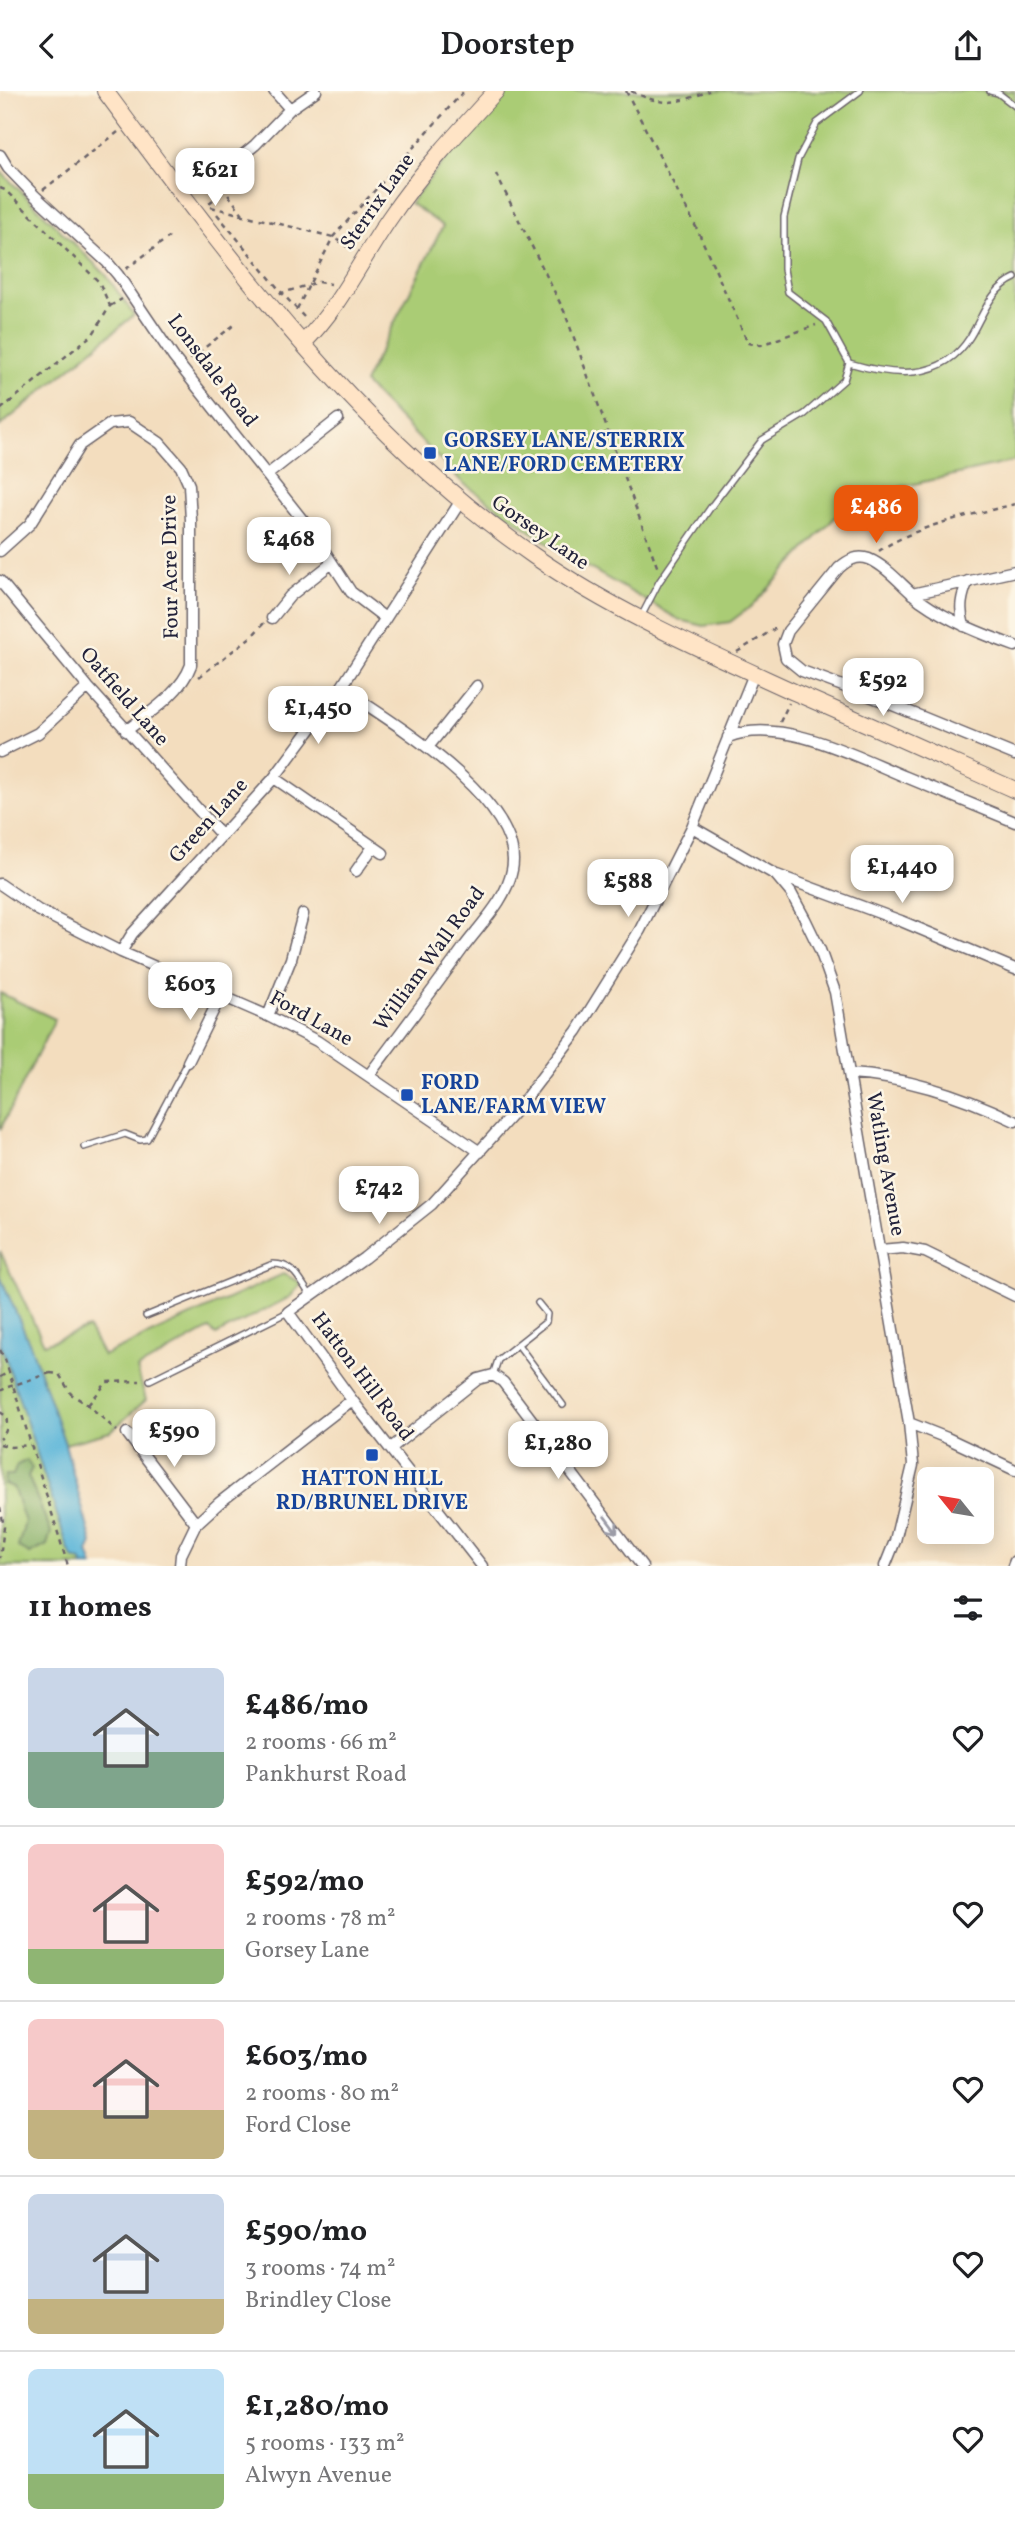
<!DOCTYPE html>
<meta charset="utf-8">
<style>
:root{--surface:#fff;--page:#f6f6f6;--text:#202124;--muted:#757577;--line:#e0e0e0;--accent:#ea580c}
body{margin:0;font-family:Vollkorn,serif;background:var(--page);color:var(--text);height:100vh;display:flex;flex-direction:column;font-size:26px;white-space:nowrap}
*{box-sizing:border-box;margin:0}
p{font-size:23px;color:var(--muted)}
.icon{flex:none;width:38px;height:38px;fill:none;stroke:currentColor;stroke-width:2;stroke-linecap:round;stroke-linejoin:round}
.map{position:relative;height:1475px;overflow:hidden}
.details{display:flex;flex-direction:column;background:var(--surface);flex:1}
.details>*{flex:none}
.needle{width:46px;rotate:300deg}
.buttons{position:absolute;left:917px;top:1376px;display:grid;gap:14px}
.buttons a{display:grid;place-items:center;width:77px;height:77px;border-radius:10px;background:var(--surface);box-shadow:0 4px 18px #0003;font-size:35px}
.price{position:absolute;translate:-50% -60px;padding:0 16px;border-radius:14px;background:#fff;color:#222;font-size:23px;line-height:46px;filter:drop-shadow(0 2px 4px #0008)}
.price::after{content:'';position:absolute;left:50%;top:42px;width:21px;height:16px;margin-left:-10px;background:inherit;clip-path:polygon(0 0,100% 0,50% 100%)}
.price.selected{background:var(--accent);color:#fff}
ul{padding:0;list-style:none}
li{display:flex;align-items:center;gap:21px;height:175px;padding:0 28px}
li+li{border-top:2px solid var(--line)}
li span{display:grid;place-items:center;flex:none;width:196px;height:140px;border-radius:10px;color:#555}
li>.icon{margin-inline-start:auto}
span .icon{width:84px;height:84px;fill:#fffc;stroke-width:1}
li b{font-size:30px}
h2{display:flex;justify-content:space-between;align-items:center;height:84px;padding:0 28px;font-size:30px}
header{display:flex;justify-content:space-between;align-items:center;height:91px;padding:0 28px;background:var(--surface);font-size:32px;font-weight:600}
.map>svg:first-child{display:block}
</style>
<header><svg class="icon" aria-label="back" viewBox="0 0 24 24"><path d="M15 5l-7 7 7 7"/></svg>Doorstep<svg class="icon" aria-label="share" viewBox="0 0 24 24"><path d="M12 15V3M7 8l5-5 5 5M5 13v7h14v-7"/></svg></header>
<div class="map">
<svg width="1015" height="1475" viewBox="0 0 1015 1475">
<rect width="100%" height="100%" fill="#fcf5e5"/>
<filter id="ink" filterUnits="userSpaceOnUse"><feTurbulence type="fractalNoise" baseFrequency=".0143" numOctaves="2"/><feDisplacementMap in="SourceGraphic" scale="14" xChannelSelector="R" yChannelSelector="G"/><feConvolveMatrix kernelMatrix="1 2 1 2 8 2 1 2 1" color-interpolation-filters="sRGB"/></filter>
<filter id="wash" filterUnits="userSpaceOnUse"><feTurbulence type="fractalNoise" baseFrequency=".00686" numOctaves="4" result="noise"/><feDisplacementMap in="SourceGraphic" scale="28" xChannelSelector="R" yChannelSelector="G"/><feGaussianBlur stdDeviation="1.57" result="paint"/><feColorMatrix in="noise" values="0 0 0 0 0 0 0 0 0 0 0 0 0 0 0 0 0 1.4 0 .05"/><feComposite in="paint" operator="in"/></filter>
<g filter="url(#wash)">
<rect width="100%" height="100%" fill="#f3ddbe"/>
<path fill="#aacc75" stroke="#667758" stroke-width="2" d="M 505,0 L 1015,0 L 1015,370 L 853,407 L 754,513 L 730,531 L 704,535 L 680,529 L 553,456 L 463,392 L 364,292 L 443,135 L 410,112 L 451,61 Z
M 0,80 L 106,184 L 134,224 L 0,335 Z
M 0,902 L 55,928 L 0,1039 Z
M 0,1160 L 44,1253 L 88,1237 L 103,1265 L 283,1183 L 302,1192 L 290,1206 L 216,1244 L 209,1238 L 137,1278 L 146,1309 L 110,1341 L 65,1353 L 31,1256 L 0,1185 Z
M 0,1219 L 88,1475 L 0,1475 Z"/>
<path fill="#87b066" stroke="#546950" stroke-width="2" d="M 27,1369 L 32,1377 L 28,1385 L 51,1441 L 47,1454 L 30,1463 L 18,1456 L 25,1431 L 13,1396 L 4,1393 L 5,1384 L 13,1384 L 17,1374 Z"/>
<path fill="#5bb6d9" stroke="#3e6c8a" stroke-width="2" d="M 0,1185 L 31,1256 L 65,1353 L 92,1452 L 88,1461 L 93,1475 L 83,1475 L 82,1470 L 74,1468 L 69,1460 L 0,1250 Z"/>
</g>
<g filter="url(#ink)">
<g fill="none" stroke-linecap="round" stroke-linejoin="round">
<g stroke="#6b6369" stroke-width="8">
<path id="lane" d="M 990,0 L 998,2 L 1015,15
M 849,272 C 893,285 942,291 970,246 C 983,225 990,198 1015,187
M 641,526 L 659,491 L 713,413 L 762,349 L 805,323 L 844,289 L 849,272 L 826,230 L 788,201 L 784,178 L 784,126 L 798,68 L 817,32 L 860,0
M 84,1056 L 125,1043 L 140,1049 L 147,1048 L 188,971
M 146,1225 L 273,1173 C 295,1173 299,1189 311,1205
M 519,1255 L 563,1314
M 493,1284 L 498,1269 L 546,1231 L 547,1223 L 538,1212
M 150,1289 L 288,1221"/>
</g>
<g stroke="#6b6369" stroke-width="13">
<path id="street" d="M 274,0 L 290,18 L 316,0
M 0,64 L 8,77 L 35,105 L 107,171 L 118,184 L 174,267 L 312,441 L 351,501 L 385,527
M 204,81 L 211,90 L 255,54 L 290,18
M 267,384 L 338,328
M 0,460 L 30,433 L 80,354 L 110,333 L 129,331 L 160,352 L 181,376 L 189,394 L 191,429 L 191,574 C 181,602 149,622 126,640
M 0,490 L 88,596 L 222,745
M 912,503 L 1015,480
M 272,527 L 290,505 L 332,472
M 964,535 C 959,518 961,506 968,490
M 1015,555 C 982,543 949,530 921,510 C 904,497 888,476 869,468 C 857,464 848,469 839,477 L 788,540 L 783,553 L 786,567 L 802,580 L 883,610 L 1015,664
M 341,597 C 389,629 526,711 512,779 C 507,808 481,833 464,856 C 433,899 401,941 369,984
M 728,646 C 781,625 857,666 906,686 C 943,701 979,716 1015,731
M 429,655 L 477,595
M 0,661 L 38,642 L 88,596
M 274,687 L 383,762
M 692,736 L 776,784 L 791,802 L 805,828 L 820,859 L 835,901 L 909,1332 L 913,1374 L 895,1450 L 885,1475
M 356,780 L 373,756
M 777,784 L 901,830 L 1015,878
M 0,793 L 38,819 L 121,861 L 268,925 L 317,950 L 480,1061
M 121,861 L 132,843 L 274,687 L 341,597 L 460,411
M 268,925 L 291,868 L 303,823
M 188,971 L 221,904
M 850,983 C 908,986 963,1005 1015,1030
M 880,1159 L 903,1157 L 925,1161 L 1015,1205
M 909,1332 L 947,1347 L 1015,1379
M 127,1342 L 196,1433
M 391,1357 L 478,1288 L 493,1284 L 503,1291 L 642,1475
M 180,1475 L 181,1464 L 196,1433 L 219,1412 L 352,1309
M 482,1475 L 352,1309 L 288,1221 L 364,1167 L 432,1113 L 520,1015 L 577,940 L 640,839 L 692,736 L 754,583
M 1013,1475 L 1015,1470"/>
</g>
<g stroke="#6b6369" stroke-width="18">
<path id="secondary" d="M 105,0 C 230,169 359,344 534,465 C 615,521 705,560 794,601 C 868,633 941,666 1015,699
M 303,252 C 339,217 361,169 389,128 C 420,82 458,41 496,0"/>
</g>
<path stroke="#6b6369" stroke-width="2.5" stroke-dasharray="5 5" stroke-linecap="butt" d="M 626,0 L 698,140 L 748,252 L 761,254 L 816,234
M 631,0 C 664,16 676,13 709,0
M 496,83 L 565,222 L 658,478
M 222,96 L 243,123
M 0,97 L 5,99 L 99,191 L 110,215 L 93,243 L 0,319
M 43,99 L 118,41
M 209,112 L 225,100
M 211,116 L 333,146 L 352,159
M 217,123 L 282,202 L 279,204
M 126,178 L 169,146
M 110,215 L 122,208
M 297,218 L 333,146 L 464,0
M 304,226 L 282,202 L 318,191 L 331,193
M 190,268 L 234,234
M 879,460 C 919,433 969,425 1015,413
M 737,561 L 776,537
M 199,586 L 252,545 L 264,532
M 780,631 L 789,612
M 0,1259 L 5,1268 L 68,1475
M 50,1282 L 59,1283 L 71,1303 L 88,1314 L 117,1340
M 0,1286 L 9,1281
M 0,1300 L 8,1296
M 88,1314 L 107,1291 L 140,1290
M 0,1321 L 6,1325 C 8,1334 7,1342 0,1348
M 0,1353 L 11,1356 L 30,1354
M 0,1416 L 4,1436 L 0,1467"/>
<use href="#lane" stroke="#fff" stroke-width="5"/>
<use href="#street" stroke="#fff" stroke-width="10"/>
<use href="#secondary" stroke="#ffe4c6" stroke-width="16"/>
<path stroke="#6b6369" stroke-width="2.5" stroke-dasharray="5 5" stroke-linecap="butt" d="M 8,1296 L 50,1282"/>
</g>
<defs><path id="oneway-shaft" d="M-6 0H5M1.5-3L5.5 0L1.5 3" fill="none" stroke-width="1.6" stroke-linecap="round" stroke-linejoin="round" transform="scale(1.75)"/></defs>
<use stroke="#9c9ca7" href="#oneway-shaft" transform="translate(611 1434) rotate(53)"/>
</g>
<g fill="#1a4fb4" stroke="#fcf5e5" stroke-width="2.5">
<rect x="423" y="355" width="14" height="14" rx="3.5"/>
<rect x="400" y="997" width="14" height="14" rx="3.5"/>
<rect x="365" y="1357" width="14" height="14" rx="3.5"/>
</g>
<g text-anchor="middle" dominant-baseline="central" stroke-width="5" stroke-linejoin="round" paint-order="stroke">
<g font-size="21" fill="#22223b" stroke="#fcf5e5">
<text transform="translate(378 111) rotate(-55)">Sterrix Lane</text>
<text transform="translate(212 280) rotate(53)">Lonsdale Road</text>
<text transform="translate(540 442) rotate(35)">Gorsey Lane</text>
<text transform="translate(171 476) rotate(-91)">Four Acre Drive</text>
<text transform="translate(124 606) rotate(49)">Oatfield Lane</text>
<text transform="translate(209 730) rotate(-48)">Green Lane</text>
<text transform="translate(430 868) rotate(-54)">William Wall Road</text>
<text transform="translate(311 928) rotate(29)">Ford Lane</text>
<text transform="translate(885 1073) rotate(80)">Watling Avenue</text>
<text transform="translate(362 1286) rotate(53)">Hatton Hill Road</text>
</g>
<g font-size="21" font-weight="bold" fill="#164399" stroke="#fcf5e5" text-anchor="start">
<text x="444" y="350">GORSEY LANE/STERRIX<tspan x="444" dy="24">LANE/FORD CEMETERY</tspan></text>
<text x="421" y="992">FORD<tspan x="421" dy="24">LANE/FARM VIEW</tspan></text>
<text x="372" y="1388" text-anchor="middle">HATTON HILL<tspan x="372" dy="24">RD/BRUNEL DRIVE</tspan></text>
</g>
</g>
</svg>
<div class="buttons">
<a><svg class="needle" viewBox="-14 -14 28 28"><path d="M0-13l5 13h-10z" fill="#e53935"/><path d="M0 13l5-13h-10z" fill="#757577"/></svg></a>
</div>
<b class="price" style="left:215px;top:117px">£621</b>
<b class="price selected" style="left:876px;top:454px">£486</b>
<b class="price" style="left:289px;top:486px">£468</b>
<b class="price" style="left:883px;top:627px">£592</b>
<b class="price" style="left:318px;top:655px">£1,450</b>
<b class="price" style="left:902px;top:814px">£1,440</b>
<b class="price" style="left:628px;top:828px">£588</b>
<b class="price" style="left:190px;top:931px">£603</b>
<b class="price" style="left:379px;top:1135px">£742</b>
<b class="price" style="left:174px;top:1378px">£590</b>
<b class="price" style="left:558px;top:1390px">£1,280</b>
</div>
<section class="details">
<h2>11 homes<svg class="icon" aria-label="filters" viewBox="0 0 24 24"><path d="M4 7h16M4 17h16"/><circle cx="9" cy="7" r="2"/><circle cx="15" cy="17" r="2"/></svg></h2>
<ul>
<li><span style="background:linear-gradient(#c9d6e8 60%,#7fa58c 0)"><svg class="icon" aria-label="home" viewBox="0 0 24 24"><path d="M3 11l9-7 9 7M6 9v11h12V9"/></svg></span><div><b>£486/mo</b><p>2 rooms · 66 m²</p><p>Pankhurst Road</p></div><svg class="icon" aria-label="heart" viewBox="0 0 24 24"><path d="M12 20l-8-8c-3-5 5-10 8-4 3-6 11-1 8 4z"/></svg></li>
<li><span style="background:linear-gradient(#f6c9c9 75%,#8fb573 0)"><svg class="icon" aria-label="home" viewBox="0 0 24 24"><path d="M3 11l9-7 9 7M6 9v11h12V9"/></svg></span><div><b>£592/mo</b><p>2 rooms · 78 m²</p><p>Gorsey Lane</p></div><svg class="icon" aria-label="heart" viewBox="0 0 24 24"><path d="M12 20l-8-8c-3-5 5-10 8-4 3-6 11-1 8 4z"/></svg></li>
<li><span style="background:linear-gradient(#f6c9c9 65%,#c2b280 0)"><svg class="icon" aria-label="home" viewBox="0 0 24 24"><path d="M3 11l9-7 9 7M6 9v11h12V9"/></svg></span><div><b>£603/mo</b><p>2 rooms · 80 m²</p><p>Ford Close</p></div><svg class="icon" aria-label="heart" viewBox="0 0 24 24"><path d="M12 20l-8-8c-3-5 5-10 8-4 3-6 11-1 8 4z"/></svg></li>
<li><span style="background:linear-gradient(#c9d6e8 75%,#c2b280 0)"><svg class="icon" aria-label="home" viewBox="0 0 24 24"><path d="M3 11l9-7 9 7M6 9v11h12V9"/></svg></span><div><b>£590/mo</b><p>3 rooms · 74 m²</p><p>Brindley Close</p></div><svg class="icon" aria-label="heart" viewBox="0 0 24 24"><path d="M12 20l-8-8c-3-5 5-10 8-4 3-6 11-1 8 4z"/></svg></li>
<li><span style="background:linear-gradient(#bfe0f5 75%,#8fb573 0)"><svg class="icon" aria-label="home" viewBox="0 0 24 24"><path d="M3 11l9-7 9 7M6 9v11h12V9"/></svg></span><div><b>£1,280/mo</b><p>5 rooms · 133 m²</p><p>Alwyn Avenue</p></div><svg class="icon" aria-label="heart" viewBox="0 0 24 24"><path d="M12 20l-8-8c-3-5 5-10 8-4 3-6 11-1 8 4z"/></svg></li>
</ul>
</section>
